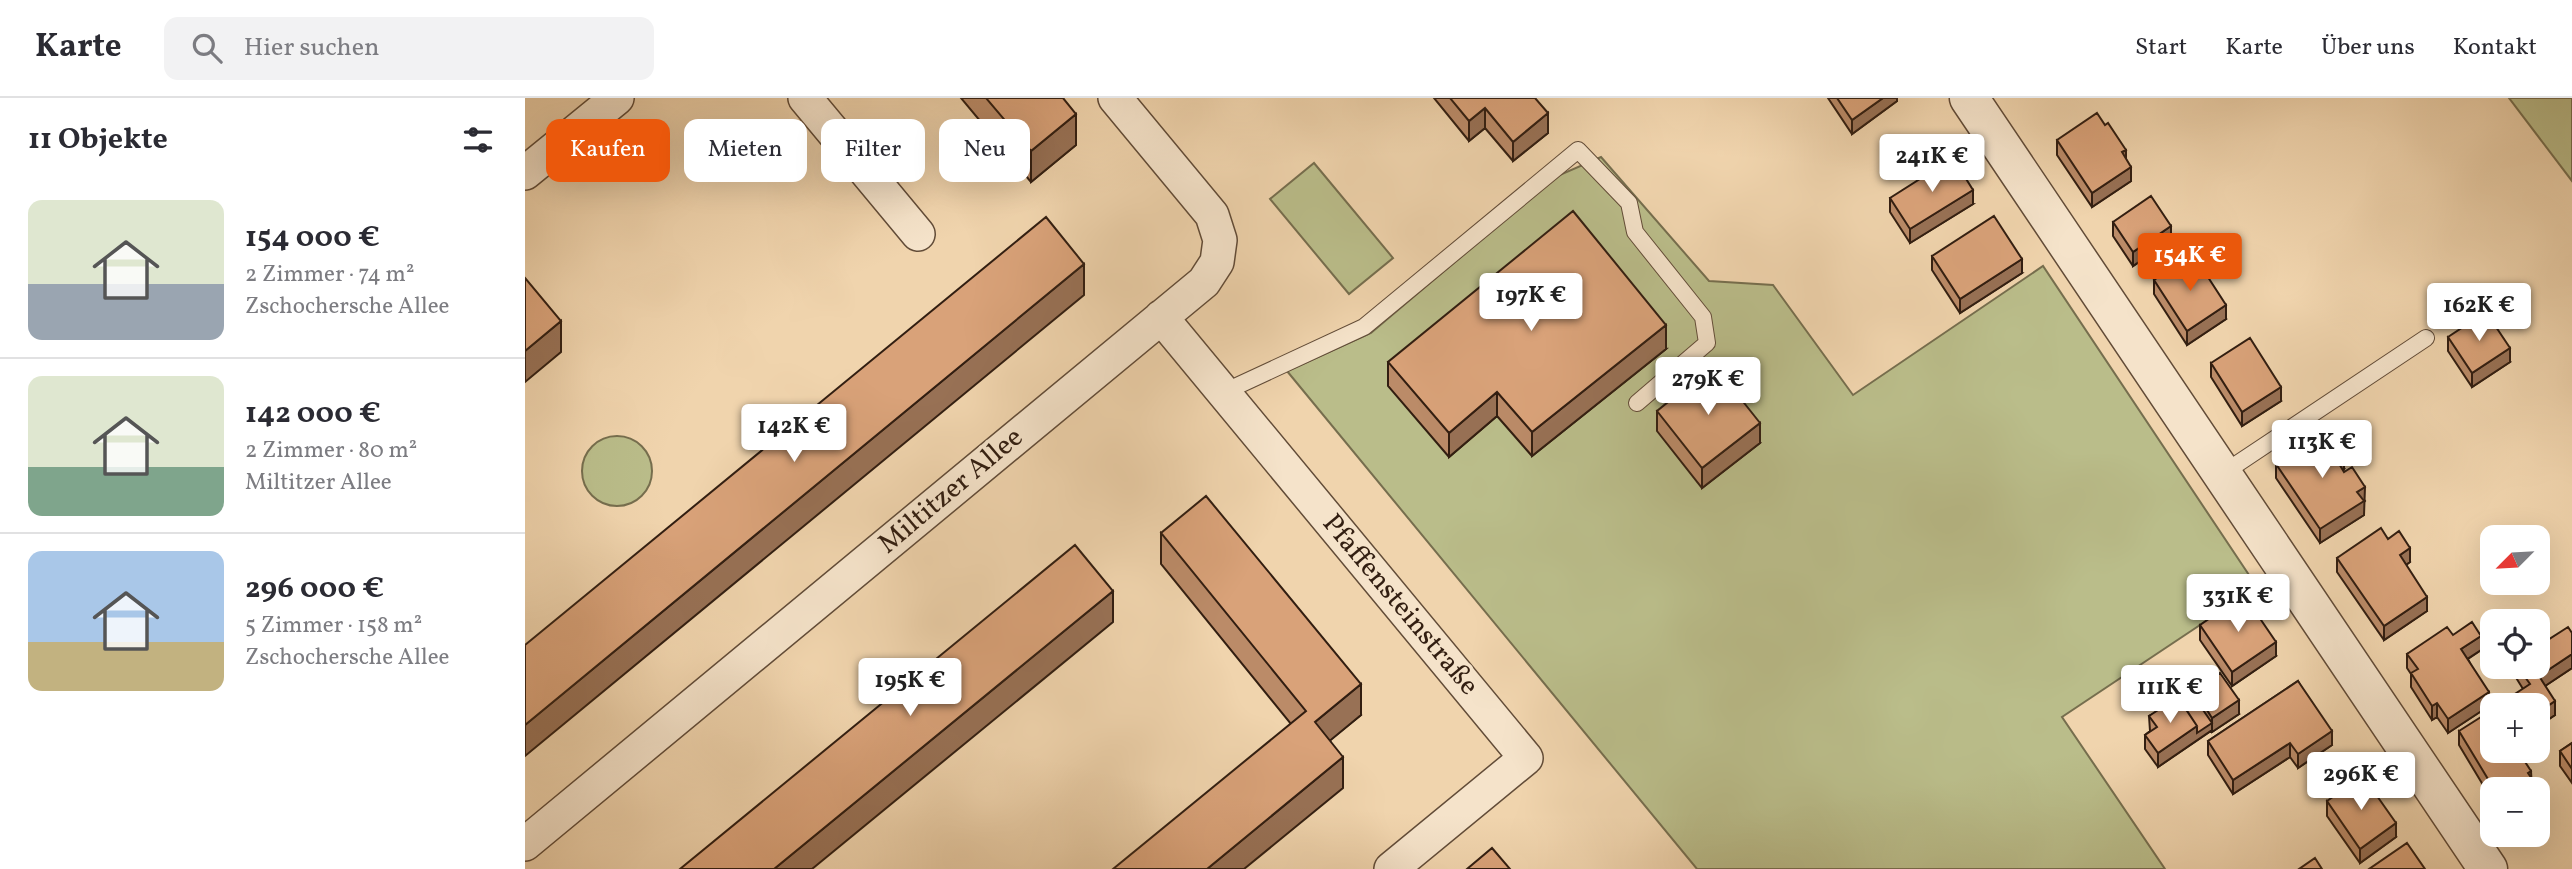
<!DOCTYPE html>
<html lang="de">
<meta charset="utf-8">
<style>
:root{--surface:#fff;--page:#f2f2f3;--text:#2b2b33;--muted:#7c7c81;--line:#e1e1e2;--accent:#ea580c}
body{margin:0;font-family:Vollkorn,serif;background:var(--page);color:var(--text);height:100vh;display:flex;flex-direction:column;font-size:26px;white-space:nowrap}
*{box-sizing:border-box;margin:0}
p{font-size:23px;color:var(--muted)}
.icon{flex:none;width:38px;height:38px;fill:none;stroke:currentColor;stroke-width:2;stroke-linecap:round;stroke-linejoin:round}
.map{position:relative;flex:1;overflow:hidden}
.side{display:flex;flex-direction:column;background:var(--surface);width:525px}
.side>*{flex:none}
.guide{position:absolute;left:21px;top:21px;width:665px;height:63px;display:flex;gap:14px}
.needle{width:46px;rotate:246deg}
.tools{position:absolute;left:1955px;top:427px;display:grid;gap:14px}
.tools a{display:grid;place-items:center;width:70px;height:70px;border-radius:14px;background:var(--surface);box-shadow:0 7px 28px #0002;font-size:35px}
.price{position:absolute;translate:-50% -60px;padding:0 16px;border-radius:7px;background:#fff;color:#222;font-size:23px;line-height:46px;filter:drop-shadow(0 2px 4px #0008)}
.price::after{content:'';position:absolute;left:50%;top:42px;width:21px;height:16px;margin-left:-10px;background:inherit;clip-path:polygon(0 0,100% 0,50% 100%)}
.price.current{background:var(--accent);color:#fff}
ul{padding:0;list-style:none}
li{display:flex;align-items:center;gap:21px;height:175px;padding:0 28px}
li+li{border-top:2px solid var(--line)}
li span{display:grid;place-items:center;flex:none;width:196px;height:140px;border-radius:14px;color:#555}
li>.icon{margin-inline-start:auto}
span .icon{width:84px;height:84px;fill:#fffc;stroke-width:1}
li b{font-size:30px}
h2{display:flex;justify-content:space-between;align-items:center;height:84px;padding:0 28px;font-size:30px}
.tag{padding:0 24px;border-radius:14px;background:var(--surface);box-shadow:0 7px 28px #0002;font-size:24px;line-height:63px}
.tag.current{background:var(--accent);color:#fff}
header{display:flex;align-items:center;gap:42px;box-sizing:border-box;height:98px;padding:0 35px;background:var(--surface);border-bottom:2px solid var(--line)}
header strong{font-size:33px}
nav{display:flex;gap:38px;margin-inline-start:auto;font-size:24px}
.search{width:490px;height:63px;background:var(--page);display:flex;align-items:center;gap:18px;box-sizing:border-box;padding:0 24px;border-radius:14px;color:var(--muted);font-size:26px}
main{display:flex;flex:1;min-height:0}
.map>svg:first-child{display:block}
</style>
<header>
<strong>Karte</strong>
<div class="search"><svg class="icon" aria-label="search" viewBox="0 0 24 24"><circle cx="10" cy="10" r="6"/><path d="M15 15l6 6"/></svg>Hier suchen</div>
<nav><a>Start</a><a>Karte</a><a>Über uns</a><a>Kontakt</a></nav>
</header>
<main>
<section class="side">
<h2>11 Objekte<svg class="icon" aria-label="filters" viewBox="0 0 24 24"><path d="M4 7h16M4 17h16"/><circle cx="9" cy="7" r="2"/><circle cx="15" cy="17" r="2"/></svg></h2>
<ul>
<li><span style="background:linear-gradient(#dfe7d0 60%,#9aa5b1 0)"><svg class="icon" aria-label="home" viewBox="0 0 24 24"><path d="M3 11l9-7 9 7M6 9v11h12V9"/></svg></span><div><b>154 000 €</b><p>2 Zimmer · 74 m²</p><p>Zschochersche Allee</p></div></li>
<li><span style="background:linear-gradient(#dfe7d0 65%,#7fa58c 0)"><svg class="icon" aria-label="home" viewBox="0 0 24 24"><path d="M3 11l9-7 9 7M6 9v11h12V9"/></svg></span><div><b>142 000 €</b><p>2 Zimmer · 80 m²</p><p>Miltitzer Allee</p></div></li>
<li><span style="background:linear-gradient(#a9c7e8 65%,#c2b280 0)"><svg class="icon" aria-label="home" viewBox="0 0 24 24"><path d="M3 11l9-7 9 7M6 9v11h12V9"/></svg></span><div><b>296 000 €</b><p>5 Zimmer · 158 m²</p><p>Zschochersche Allee</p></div></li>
</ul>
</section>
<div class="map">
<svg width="2047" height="771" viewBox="0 0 2047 771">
<rect width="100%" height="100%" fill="#f0d4ad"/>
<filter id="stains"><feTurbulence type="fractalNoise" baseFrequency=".00286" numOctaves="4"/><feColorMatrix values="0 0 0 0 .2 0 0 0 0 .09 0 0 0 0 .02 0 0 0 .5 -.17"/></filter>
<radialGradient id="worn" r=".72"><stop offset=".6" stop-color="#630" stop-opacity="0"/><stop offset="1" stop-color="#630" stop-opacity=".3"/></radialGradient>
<path fill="#babd8a" stroke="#766e4e" stroke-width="2" d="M 1984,0 L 2047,0 L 2047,83 Z
M 1076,59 L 1184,183 L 1248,187 L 1328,297 L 1518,168 L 1732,489 L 1537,619 L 1640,771 L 1172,771 L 762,273 L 846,235 L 1030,79 Z
M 789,65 L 868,160 L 824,196 L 745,101 Z
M57 373a35 35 0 1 1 70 0a35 35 0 1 1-70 0Z"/>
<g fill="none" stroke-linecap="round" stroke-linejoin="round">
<g stroke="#624c38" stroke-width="18">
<path id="service" d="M 699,294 L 839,229 L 1053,52 L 1104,105 L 1110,134 L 1178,219 L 1182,245 L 1112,305
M 1697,376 L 1901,240"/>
</g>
<g stroke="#624c38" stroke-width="36">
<path id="minor" d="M 280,0 L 393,136
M 0,75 L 92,0
M 636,219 L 1001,660 L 866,771
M 0,746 L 679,184 L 692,164 L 695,142 L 687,117 L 590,0"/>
</g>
<g stroke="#624c38" stroke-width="41">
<path id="tertiary" d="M 1444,0 L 1963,771"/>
</g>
<use href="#service" stroke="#f5e3ca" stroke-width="16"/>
<use href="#minor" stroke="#f5e3ca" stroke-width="33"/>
<use href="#tertiary" stroke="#f5e3ca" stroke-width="38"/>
</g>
<path fill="#bb8b68" stroke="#321e11" stroke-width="2" d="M 436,0 L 538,0 L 551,47 L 506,84 Z
M 909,0 L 1010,0 L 1023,35 L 988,63 L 960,30 L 944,43 Z
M 1303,0 L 1372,0 L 1372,3 L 1327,36 Z
M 1532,42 L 1601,61 L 1606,83 L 1567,109 L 1532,57 Z
M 1365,100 L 1448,106 L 1385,145 L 1365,114 Z
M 1588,124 L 1646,142 L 1608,168 L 1588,138 Z
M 1407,158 L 1497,175 L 1435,215 L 1407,172 Z
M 1629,182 L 1701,221 L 1662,247 L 1629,196 Z
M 1923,239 L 1985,264 L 1947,289 L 1923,253 Z
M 1141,251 L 1007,358 L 972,318 L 924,359 L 863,288 L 863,264 Z
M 1686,265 L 1756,303 L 1717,328 L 1686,279 Z
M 1132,313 L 1235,345 L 1177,390 L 1132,333 Z
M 1751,366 L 1819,371 L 1818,372 L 1840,403 L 1839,404 L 1839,417 L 1795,445 L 1751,380 Z
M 636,435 L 836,617 L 805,642 L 818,690 L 636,466 Z
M 1863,441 L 1885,464 L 1881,467 L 1902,513 L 1859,542 L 1812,474 L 1812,460 Z
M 1675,527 L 1751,558 L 1707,588 L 1675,542 Z
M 2047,535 L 2047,570 L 2020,588 L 2030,617 L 2012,629 L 2012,607 L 1998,591 L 1990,578 L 1990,569 L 2012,569 Z
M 1928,537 L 1956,552 L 1943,561 L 1964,608 L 1923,635 L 1912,619 L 1907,622 L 1886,589 L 1886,576 L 1882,570 L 1882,556 Z
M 1773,583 L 1807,647 L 1773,670 L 1765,659 L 1708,696 L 1683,657 L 1683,643 Z
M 1670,593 L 1714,616 L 1687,634 L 1686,633 L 1633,669 L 1620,651 L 1620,637 L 1625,633 L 1624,618 L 1656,604 L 1670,600 Z
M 1934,633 L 2006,680 L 2007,691 L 1967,691 L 1967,702 L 1934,647 Z
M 2047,645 L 2047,685 L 2035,668 L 2035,653 Z
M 1802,703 L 1871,739 L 1835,765 L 1802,718 Z"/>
<path fill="#987155" stroke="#321e11" stroke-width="2" d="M 1358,0 L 1372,0 L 1372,3 L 1327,36 L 1327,22 Z
M 960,10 L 960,30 L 944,43 L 944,23 Z
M 1023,15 L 1023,35 L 988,63 L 988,44 Z
M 551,16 L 551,47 L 506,84 L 506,53 Z
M 1601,52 L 1601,66 L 1597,54 Z
M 1606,69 L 1606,83 L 1567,109 L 1567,95 Z
M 1448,92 L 1448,106 L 1385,145 L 1385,131 Z
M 1646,128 L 1646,142 L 1608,168 L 1608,154 Z
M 1497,161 L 1497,175 L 1435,215 L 1435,201 Z
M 559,166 L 559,197 L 0,658 L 0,627 Z
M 1701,207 L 1701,221 L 1662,247 L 1662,233 Z
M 36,223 L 36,254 L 0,284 L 0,253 Z
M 1141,227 L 1141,251 L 1007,358 L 1007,334 Z
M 1985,250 L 1985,264 L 1947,289 L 1947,275 Z
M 1756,289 L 1756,303 L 1717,328 L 1717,314 Z
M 972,294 L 972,318 L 924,359 L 924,335 Z
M 1235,325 L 1235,345 L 1177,390 L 1177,370 Z
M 1819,357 L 1819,371 L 1812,376 L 1812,362 Z
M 1840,389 L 1839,417 L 1795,445 L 1795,431 L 1832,394 Z
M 1885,450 L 1885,464 L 1875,471 L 1875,457 Z
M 588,493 L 588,524 L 287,771 L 249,771 Z
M 1902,499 L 1902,513 L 1859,542 L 1859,528 Z
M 1956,538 L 1956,552 L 1936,565 L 1936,551 Z
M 1751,544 L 1751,558 L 1707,588 L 1707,574 Z
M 2047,556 L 2047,570 L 2014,592 L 2014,578 Z
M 836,586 L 836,617 L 790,655 L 790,624 Z
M 1964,594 L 1964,608 L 1923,635 L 1923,621 Z
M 1714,602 L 1714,616 L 1687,634 L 1687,620 Z
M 2030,603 L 2030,617 L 2012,629 L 2012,615 Z
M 1912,605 L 1912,619 L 1907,622 L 1907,608 Z
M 1687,625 L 1687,632 L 1633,669 L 1633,655 L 1672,628 Z
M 1807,633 L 1807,647 L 1773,670 L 1773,656 Z
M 1765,645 L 1765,659 L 1708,696 L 1708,682 Z
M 818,659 L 818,690 L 719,771 L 682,771 Z
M 2006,673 L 2007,691 L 1992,691 L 2003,675 Z
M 1988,686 L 1988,691 L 1979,691 Z
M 1871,725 L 1871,739 L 1835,765 L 1835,751 Z"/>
<path fill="#d9a279" stroke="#321e11" stroke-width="2" d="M 461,0 L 538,0 L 551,16 L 506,53 Z
M 925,0 L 1010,0 L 1023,15 L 988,44 L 960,10 L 944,23 Z
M 1312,0 L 1358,0 L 1327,22 Z
M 1572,15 L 1580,27 L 1583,25 L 1601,52 L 1597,54 L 1606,69 L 1567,95 L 1532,42 Z
M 1428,60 L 1448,92 L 1385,131 L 1365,100 Z
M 1626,98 L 1646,128 L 1608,154 L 1588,124 Z
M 1048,113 L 1141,227 L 1007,334 L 972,294 L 924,335 L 863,264 Z
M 1469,118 L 1497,161 L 1435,201 L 1407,158 Z
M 521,119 L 559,166 L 0,627 L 0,547 Z
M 1668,156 L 1701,207 L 1662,233 L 1629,182 Z
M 0,180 L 36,223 L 0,253 Z
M 1961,214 L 1985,250 L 1947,275 L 1923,239 Z
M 1725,240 L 1756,289 L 1717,314 L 1686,265 Z
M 1189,267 L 1235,325 L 1177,370 L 1132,313 Z
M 1795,337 L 1798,341 L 1805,337 L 1819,357 L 1812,362 L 1816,369 L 1819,374 L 1827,369 L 1840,389 L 1832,394 L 1839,403 L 1795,431 L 1751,366 Z
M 681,398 L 836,586 L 790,624 L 818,659 L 682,771 L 588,771 L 781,613 L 636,435 Z
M 1856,430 L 1863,441 L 1874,433 L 1885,450 L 1875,457 L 1902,499 L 1859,528 L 1812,460 Z
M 550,447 L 588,493 L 249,771 L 155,771 Z
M 1719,497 L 1751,544 L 1707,574 L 1675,527 Z
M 1947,524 L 1956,538 L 1936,551 L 1964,594 L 1923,621 L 1912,605 L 1907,608 L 1886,575 L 1893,571 L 1882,556 L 1922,529 L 1928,537 Z
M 2043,529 L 2047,535 L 2047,556 L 2014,578 L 2030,603 L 2012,615 L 2012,607 L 1973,607 L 2005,586 L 1993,569 L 2012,569 L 2012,549 Z
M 1695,575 L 1714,602 L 1687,620 L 1670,593 Z
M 1773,583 L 1807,633 L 1773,656 L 1765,645 L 1708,682 L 1683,643 Z
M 1667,596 L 1687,625 L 1672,635 L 1672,628 L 1656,604 Z
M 1653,599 L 1672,628 L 1633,655 L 1620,637 L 1632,629 L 1624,618 Z
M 1967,612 L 1967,653 L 1993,653 L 2006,673 L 2003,675 L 2007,681 L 1992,691 L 1988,686 L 1979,691 L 1969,691 L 1934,633 Z
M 2047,645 L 2047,671 L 2035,653 Z
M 1838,678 L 1871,725 L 1835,751 L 1802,703 Z
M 1882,745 L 1900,771 L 1844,771 Z
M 967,750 L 985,771 L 942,771 Z
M 1790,760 L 1797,771 L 1774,771 Z"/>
<g text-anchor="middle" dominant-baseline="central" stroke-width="7" stroke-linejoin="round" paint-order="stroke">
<g font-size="28" fill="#321e11" stroke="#f5e3ca">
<text transform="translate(426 393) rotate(-40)">Miltitzer Allee</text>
<text transform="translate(875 507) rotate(50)">Pfaffensteinstraße</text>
</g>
</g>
<rect width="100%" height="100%" filter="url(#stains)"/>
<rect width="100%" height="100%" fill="url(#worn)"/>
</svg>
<div class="tools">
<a><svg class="needle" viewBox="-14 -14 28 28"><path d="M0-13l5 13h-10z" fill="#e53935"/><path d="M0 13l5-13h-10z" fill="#7c7c81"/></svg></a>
<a><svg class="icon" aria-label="locate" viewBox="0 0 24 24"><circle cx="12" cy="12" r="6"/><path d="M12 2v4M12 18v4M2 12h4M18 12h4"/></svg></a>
<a>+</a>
<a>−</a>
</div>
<b class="price" style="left:1407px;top:96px">241K €</b>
<b class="price current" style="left:1665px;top:195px">154K €</b>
<b class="price" style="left:1006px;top:235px">197K €</b>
<b class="price" style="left:1954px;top:245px">162K €</b>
<b class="price" style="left:1183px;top:319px">279K €</b>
<b class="price" style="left:269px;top:366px">142K €</b>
<b class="price" style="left:1797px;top:382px">113K €</b>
<b class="price" style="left:1713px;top:536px">331K €</b>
<b class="price" style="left:385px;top:620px">195K €</b>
<b class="price" style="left:1645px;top:627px">111K €</b>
<b class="price" style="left:1836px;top:714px">296K €</b>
<div class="guide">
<a class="tag current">Kaufen</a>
<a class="tag">Mieten</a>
<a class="tag">Filter</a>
<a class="tag">Neu</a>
</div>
</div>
</main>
